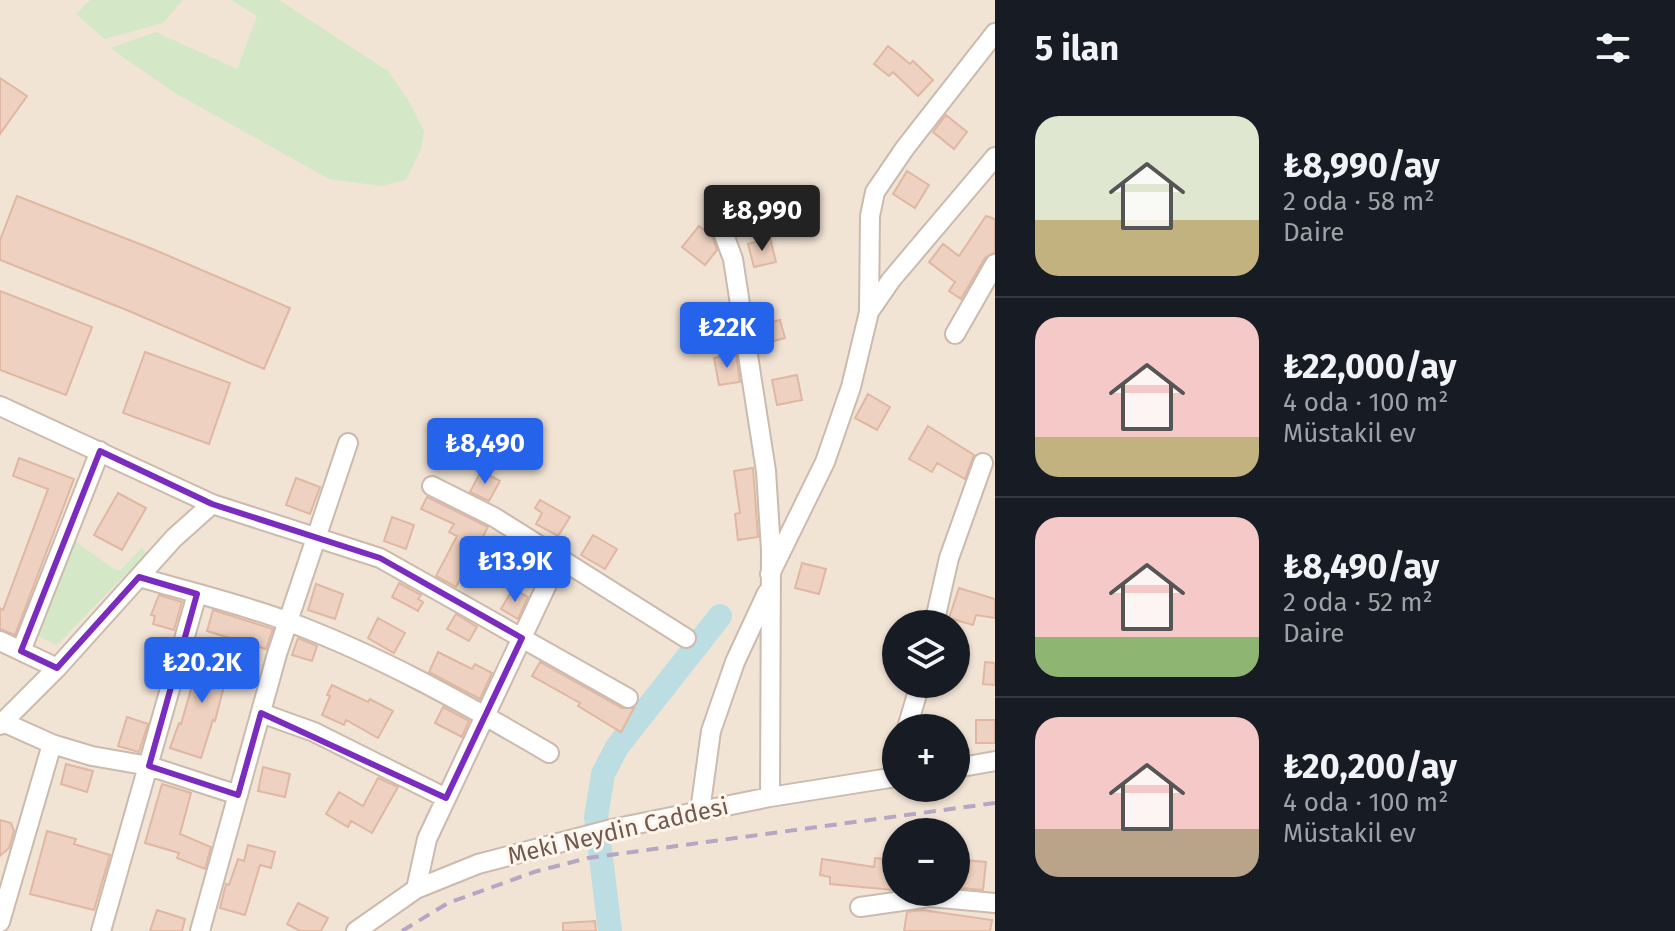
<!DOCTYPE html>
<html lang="tr">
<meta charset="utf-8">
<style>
:root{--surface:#171b24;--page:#20242c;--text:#f1f3f6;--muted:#9ea1a6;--line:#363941;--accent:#2563eb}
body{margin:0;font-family:"Fira Sans",sans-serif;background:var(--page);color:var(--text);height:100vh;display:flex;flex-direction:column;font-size:30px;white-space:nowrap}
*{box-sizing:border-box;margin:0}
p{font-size:26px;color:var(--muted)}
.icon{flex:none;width:44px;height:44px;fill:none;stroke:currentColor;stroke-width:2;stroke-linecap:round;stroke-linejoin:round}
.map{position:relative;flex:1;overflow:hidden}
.side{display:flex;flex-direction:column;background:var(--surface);width:680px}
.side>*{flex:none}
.controls{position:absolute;left:882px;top:610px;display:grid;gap:16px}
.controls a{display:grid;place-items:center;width:88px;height:88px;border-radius:50%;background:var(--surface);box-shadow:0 2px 6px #0004;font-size:40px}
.price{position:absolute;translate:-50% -68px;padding:0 18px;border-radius:8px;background:var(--accent);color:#fff;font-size:26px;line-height:52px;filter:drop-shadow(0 2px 4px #0008)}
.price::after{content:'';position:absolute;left:50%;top:48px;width:24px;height:18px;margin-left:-12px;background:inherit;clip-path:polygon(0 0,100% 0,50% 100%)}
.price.selected{background:#222;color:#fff}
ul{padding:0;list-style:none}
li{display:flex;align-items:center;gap:24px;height:200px;padding:0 40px}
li+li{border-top:2px solid var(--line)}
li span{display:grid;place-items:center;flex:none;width:224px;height:160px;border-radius:24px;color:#555}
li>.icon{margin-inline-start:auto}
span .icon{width:96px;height:96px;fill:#fffc;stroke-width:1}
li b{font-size:34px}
h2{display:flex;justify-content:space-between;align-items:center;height:96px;padding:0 40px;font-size:34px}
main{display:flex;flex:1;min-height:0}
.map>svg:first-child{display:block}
</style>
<main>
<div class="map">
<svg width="995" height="931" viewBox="0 0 995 931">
<rect width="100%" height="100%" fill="#faf2e6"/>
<path fill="#f2e4d5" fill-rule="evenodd" d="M 0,0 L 995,0 L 995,931 L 0,931 ZM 896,624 L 956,624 L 956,684 L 896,684 ZM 896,728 L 956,728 L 956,788 L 896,788 ZM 896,832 L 956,832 L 956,892 L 896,892 Z"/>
<path fill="#d4e7c6" d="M 90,0 L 183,0 L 163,23 L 104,39 L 76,14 Z
M 231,0 L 279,0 L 388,71 L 410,103 L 424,131 L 421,149 L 406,180 L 381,186 L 329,179 L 175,93 L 110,48 L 156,32 L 237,69 L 257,16 Z
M 72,539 L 114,569 L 120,571 L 142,547 L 146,553 L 57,645 L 36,635 Z"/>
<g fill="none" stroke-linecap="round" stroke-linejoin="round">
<path stroke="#bcdee3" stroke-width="24" d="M 610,931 L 596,817 L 603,774 L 617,747 L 720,616"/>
</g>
<path fill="#eed1c0" stroke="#dfb7a2" stroke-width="2" d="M 888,46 L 910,64 L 913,61 L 933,80 L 918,96 L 893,72 L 889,76 L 874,64 Z
M 0,78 L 27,96 L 0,134 Z
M 946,115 L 967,132 L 954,149 L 933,132 Z
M 907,171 L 929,185 L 915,208 L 893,194 Z
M 17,196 L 155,250 L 290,308 L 264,369 L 129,311 L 0,260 L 0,240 Z
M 986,216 L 995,219 L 995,252 L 985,258 L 961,299 L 949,291 L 955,282 L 929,262 L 943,244 L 959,256 Z
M 699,226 L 712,236 L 717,250 L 705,265 L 682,247 Z
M 770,238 L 776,262 L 754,267 L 748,244 Z
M 0,291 L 92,327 L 66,395 L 0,370 Z
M 729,313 L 733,334 L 709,338 L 705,317 Z
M 780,320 L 785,338 L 763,344 L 758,326 Z
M 145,352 L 230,383 L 209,444 L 123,413 Z
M 736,354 L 740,382 L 719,385 L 714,358 Z
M 797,375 L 802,400 L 777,405 L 772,380 Z
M 868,394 L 890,407 L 877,430 L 855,418 Z
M 928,426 L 974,455 L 965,479 L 937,463 L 932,472 L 909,459 Z
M 19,458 L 74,479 L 15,635 L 0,629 L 0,608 L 3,610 L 48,489 L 13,476 Z
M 753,468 L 758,537 L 738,540 L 735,514 L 740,513 L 734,471 Z
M 481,471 L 500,481 L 489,501 L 470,492 Z
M 296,478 L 320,487 L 310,514 L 286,505 Z
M 118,493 L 146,508 L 122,550 L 94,535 Z
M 427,497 L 488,527 L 456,587 L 436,576 L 457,536 L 449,532 L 454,524 L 421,509 Z
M 540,500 L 570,517 L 558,536 L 536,524 L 542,513 L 535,508 Z
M 392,517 L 414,525 L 406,549 L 384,541 Z
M 593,535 L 617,549 L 605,569 L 581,555 Z
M 802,563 L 826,569 L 819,594 L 795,588 Z
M 399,583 L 421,595 L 418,599 L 423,602 L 418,611 L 392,597 Z
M 316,584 L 343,594 L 335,619 L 308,610 Z
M 959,588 L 995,599 L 995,618 L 976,615 L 973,625 L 949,618 Z
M 513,589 L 528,597 L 518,619 L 501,609 Z
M 159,595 L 182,602 L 174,630 L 153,624 L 155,616 L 151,615 Z
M 213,610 L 273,629 L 266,649 L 207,631 Z
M 456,614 L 477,627 L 469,641 L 447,629 Z
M 378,618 L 405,633 L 394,653 L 368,638 Z
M 298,638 L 317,646 L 312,661 L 292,655 Z
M 202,651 L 231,659 L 215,721 L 213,720 L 201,758 L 170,748 L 179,723 L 181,724 Z
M 438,652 L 472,669 L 475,664 L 492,673 L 480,699 L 429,672 Z
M 540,662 L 622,708 L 634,708 L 621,732 L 578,706 L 580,703 L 532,676 Z
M 985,662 L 995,663 L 995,685 L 983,684 Z
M 332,685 L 368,702 L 370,699 L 393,711 L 378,738 L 346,720 L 344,725 L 322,715 L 330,696 L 327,695 Z
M 443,707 L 469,721 L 462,737 L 435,723 Z
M 127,717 L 148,724 L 139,752 L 118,746 Z
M 976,720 L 995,720 L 995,743 L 976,743 Z
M 66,764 L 93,771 L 87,792 L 61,784 Z
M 263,767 L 290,774 L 285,797 L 258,791 Z
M 378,778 L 398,787 L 372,833 L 351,821 L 348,827 L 326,814 L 339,792 L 363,806 Z
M 162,784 L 191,793 L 180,834 L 211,847 L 205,869 L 177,858 L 179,853 L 145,843 Z
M 0,820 L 11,823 L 14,831 L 9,848 L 0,856 Z
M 47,831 L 76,839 L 74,844 L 110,855 L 94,910 L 30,894 Z
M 248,845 L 275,852 L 271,868 L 260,865 L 245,915 L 220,908 L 226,884 L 229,885 L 238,859 L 244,861 Z
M 875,858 L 896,860 L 893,890 L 830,884 L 830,877 L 820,875 L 822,859 L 874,867 Z
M 964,860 L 986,862 L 983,890 L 961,888 Z
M 298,903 L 328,918 L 321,931 L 300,931 L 287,924 Z
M 157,910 L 185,919 L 182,931 L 150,931 Z
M 922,910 L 992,920 L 990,931 L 904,931 L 907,912 Z
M 595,921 L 596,931 L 563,931 L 563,923 Z"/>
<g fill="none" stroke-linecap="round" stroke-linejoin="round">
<g stroke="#cbbaad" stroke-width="22">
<path id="minor" d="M 721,227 L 733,259 L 766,471 L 771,550 L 770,797
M 869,312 L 891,280 L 995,157
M 955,334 L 995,264
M 0,406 L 212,504 L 380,558 L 628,698
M 432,486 L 494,517 L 686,638
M 770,574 L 825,462 L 851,387 L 869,312 L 870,216 L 875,192 L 905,148 L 995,33
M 139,577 C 189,592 242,604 292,623 C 382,657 466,704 549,753
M 934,624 L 949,558 L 983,463
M 0,641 L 57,668
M 21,651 L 100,451
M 261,713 L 314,732 L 446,798
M 3,722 L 52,744 L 92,756 L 149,766 L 238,795
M 0,725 L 57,668 L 174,538 L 212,504
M 907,728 L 920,684
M 956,768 L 995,761
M 700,811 L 711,731 L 735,662 L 767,593
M 416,889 L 427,839 L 559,559
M 860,907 L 930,897 L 995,903
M 0,922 L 52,744
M 101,931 L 197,594
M 200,931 L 277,654 L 348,443
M 356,931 L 416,889 L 478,864 L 612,829 L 770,797 L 896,777"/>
</g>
<use href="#minor" stroke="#fff" stroke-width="18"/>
<path stroke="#b5a6c3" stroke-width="4" stroke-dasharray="12 8" stroke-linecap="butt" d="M 402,931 L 448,903 L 534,872 L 588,858 L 995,803"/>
</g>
<path fill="none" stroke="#7b2cbf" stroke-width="6" stroke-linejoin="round" d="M 100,451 L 212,504 L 380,558 L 522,638 L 446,798 L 261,713 L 238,795 L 149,766 L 197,594 L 139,577 L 57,668 L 21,651 Z"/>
<g text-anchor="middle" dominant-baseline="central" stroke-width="6" stroke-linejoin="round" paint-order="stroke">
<g font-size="24" fill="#72594d" stroke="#fef6ec">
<text transform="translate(618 831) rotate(-13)">Meki Neydin Caddesi</text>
</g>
</g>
</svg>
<div class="controls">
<a><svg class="icon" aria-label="layers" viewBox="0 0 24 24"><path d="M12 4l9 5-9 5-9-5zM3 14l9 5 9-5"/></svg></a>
<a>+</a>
<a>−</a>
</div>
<b class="price selected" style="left:762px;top:253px">₺8,990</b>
<b class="price" style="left:727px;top:370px">₺22K</b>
<b class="price" style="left:485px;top:486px">₺8,490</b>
<b class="price" style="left:515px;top:604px">₺13.9K</b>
<b class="price" style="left:202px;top:705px">₺20.2K</b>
</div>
<section class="side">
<h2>5 ilan<svg class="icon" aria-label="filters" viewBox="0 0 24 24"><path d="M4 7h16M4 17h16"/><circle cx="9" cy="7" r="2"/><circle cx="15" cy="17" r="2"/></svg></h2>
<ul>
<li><span style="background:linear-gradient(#dfe7d0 65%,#c2b280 0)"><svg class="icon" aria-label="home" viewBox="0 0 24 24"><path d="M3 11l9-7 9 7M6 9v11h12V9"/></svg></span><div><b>₺8,990/ay</b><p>2 oda · 58 m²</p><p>Daire</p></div></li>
<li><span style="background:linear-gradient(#f6c9c9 75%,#c2b280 0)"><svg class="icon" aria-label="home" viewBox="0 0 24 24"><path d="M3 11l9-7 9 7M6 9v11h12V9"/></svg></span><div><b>₺22,000/ay</b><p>4 oda · 100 m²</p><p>Müstakil ev</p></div></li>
<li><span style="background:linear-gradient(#f6c9c9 75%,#8fb573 0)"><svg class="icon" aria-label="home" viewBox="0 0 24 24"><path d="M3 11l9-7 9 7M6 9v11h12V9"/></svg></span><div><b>₺8,490/ay</b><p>2 oda · 52 m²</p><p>Daire</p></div></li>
<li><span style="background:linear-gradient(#f6c9c9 70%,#b9a48a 0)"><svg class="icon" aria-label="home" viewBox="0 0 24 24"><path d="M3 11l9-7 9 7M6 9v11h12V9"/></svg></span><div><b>₺20,200/ay</b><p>4 oda · 100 m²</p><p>Müstakil ev</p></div></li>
</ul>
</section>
</main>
